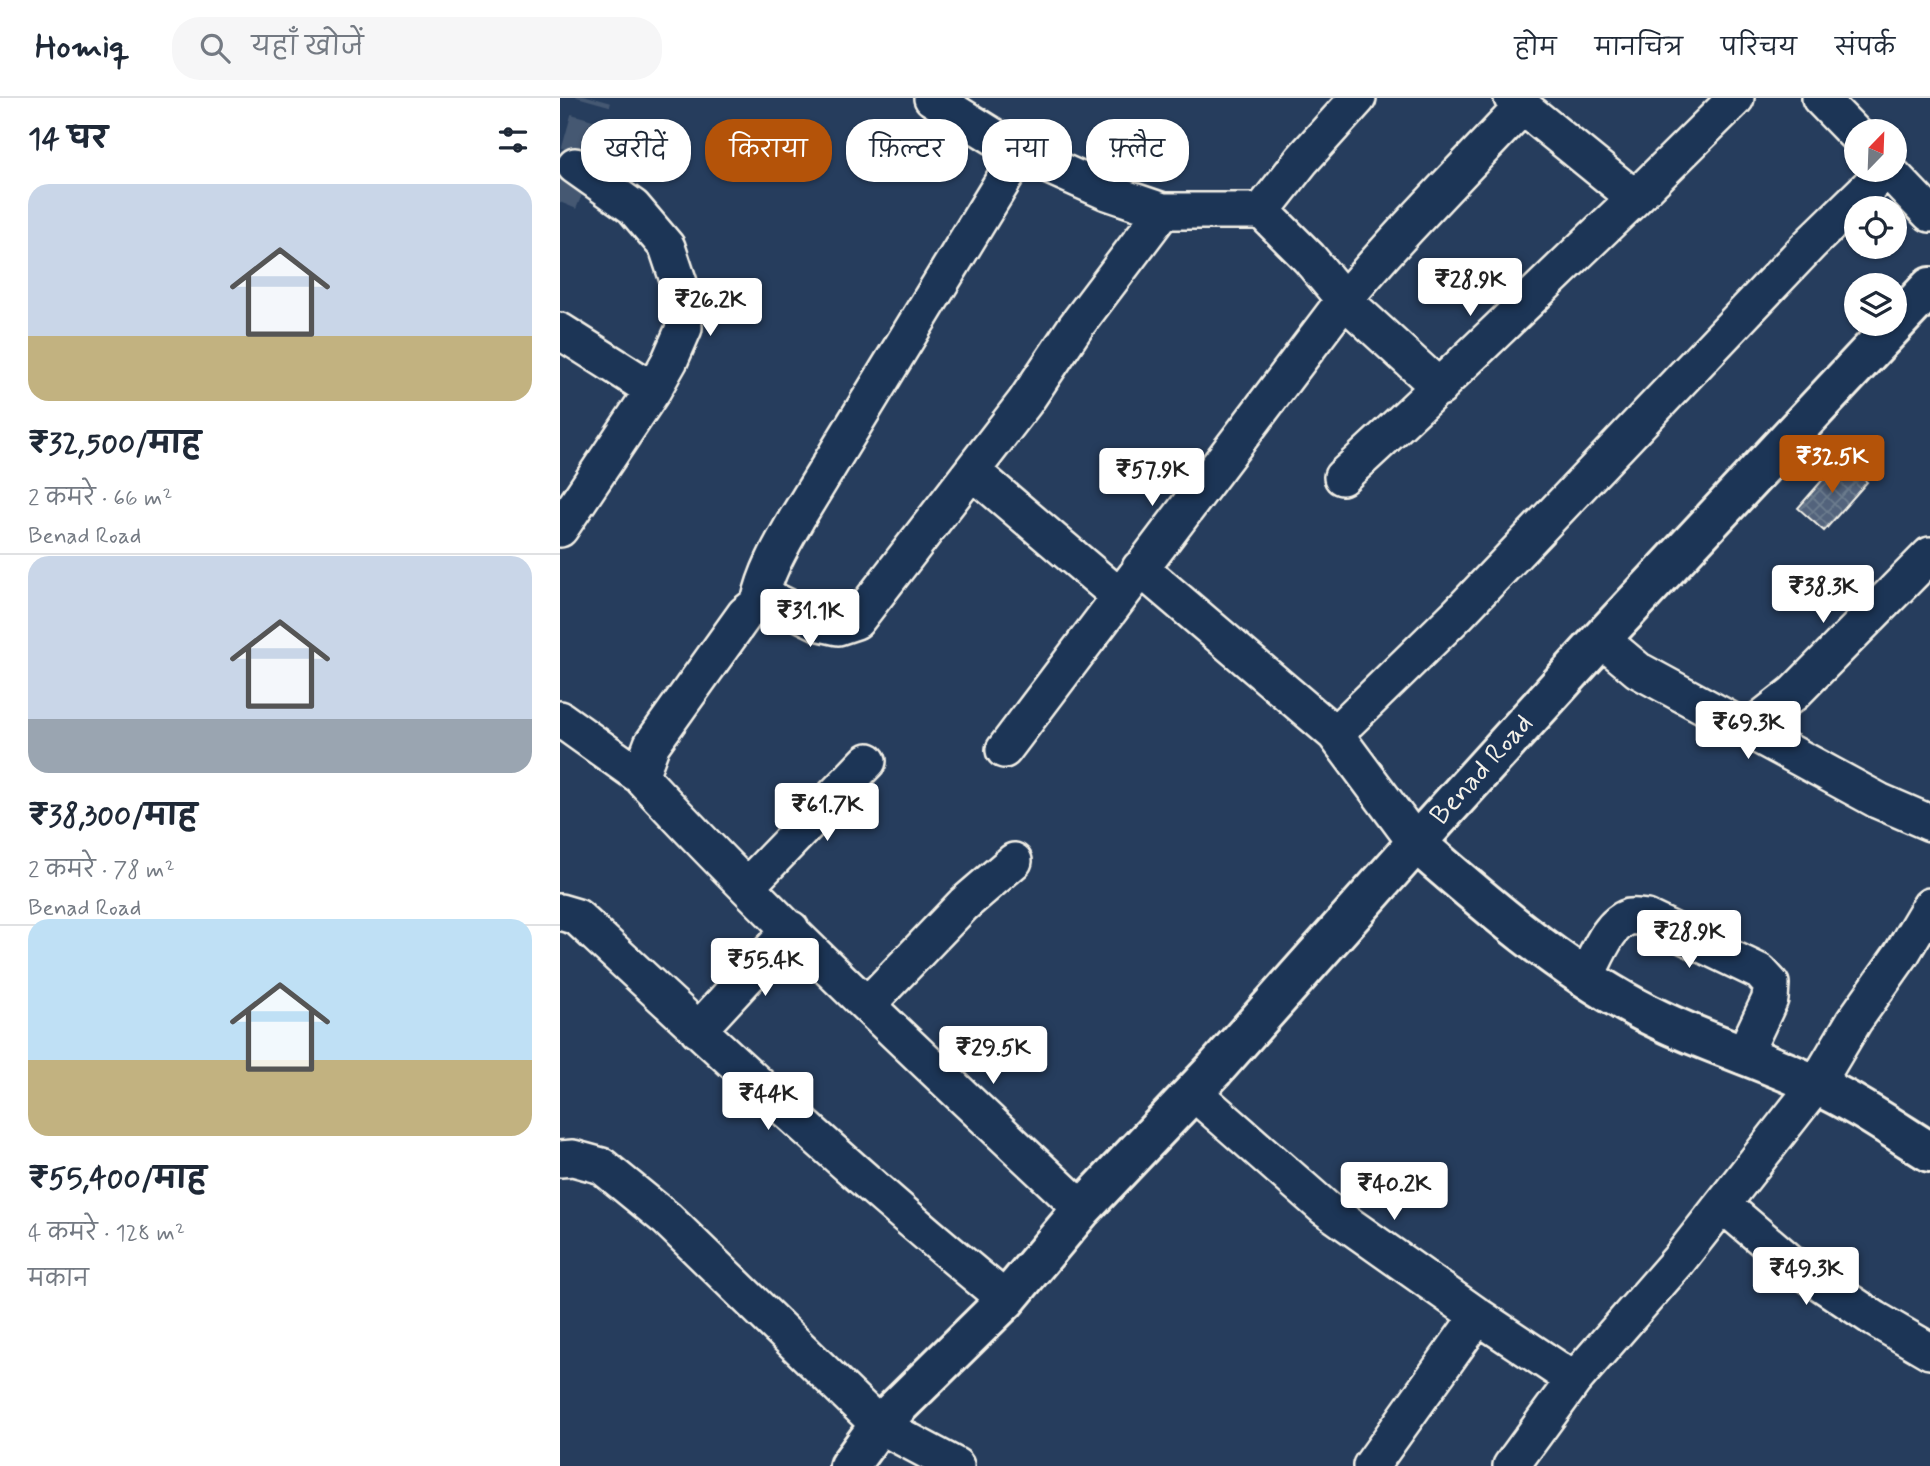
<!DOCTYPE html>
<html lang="hi">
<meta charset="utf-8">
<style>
:root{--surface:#fff;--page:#f6f6f7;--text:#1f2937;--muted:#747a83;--line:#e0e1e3;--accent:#b45309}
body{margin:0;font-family:Mynerve,"Playpen Sans Deva",sans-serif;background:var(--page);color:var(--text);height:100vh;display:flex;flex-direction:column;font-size:26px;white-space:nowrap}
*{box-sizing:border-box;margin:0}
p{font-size:23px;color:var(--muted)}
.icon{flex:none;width:38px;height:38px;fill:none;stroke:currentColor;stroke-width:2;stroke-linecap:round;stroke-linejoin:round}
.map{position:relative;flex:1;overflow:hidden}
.side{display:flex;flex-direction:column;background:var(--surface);width:560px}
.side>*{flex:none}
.hud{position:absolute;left:21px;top:21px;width:665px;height:63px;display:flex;gap:14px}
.needle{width:46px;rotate:23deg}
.tools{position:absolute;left:1284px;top:21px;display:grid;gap:14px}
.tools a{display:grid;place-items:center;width:63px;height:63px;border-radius:50%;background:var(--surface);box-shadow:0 2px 5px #0004;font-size:35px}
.price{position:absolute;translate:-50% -60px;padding:0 16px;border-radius:7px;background:#fff;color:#222;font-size:23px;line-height:46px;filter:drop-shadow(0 2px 4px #0008)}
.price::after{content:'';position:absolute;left:50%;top:42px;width:21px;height:16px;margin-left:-10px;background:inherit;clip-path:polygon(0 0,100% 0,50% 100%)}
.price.current{background:var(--accent);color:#fff}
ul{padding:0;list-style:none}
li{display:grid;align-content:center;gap:14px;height:371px;padding:0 28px}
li+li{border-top:2px solid var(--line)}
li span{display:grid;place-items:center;height:217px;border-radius:21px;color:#555}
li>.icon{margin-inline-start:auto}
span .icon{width:126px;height:126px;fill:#fffc;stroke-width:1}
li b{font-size:30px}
h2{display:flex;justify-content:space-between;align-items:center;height:84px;padding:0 28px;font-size:30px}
.pill{padding:0 24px;border-radius:28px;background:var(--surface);box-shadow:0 2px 5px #0004;font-size:24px;line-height:63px}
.pill.current{background:var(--accent);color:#fff}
header{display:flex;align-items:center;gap:42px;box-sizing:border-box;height:98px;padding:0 35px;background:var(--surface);border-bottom:2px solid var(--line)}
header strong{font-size:33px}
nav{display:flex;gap:38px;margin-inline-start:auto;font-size:24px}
.search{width:490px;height:63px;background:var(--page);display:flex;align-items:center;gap:18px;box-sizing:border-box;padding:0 24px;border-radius:28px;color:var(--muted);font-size:26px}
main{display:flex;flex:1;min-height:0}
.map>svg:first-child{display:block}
</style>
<header>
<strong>Homiq</strong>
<div class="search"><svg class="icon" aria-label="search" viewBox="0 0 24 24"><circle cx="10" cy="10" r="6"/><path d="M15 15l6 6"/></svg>यहाँ खोजें</div>
<nav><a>होम</a><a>मानचित्र</a><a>परिचय</a><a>संपर्क</a></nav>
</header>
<main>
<section class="side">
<h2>14 घर<svg class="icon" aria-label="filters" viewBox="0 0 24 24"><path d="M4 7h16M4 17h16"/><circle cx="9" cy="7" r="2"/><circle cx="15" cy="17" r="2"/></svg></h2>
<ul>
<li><span style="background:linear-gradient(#c9d6e8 70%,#c2b280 0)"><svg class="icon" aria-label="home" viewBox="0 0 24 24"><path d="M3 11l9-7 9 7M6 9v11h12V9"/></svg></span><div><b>₹32,500/माह</b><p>2 कमरे · 66 m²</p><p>Benad Road</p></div></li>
<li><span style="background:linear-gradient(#c9d6e8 75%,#9aa5b1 0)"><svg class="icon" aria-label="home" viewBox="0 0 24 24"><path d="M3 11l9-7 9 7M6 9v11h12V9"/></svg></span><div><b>₹38,300/माह</b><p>2 कमरे · 78 m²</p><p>Benad Road</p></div></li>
<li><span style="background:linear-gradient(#bfe0f5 65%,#c2b280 0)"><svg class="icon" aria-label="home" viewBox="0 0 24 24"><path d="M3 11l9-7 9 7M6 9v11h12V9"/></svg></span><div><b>₹55,400/माह</b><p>4 कमरे · 128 m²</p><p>मकान</p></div></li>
</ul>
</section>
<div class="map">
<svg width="1370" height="1368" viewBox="0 0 1370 1368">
<defs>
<pattern id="building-cross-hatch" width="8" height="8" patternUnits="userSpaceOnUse" patternTransform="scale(1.75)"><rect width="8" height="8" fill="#52647b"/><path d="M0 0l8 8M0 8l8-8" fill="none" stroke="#6c7b8e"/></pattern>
</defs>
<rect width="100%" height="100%" fill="#263d5d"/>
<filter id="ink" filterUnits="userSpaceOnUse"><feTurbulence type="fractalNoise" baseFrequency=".0143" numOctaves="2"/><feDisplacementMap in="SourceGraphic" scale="14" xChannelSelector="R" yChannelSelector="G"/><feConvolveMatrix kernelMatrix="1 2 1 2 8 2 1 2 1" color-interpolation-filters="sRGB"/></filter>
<g filter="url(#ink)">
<path fill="url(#building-cross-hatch)" stroke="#f4f1e8" stroke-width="2" d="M 1280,362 L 1307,384 L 1264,433 L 1238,410 Z"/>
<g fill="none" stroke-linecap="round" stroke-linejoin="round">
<path stroke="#455872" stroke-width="35" stroke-dasharray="35 18" stroke-linecap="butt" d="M 0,104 L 15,68 L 34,0"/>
<g stroke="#f4f1e8" stroke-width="40">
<path id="street" d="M 372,0 L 460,55 L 547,94 L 603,113 L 702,113
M 798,0 L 742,62 L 702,113 L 749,160 L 784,202 L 880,290
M 952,0 L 1075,100 L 1176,0
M 1260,0 L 1297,38
M 1328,72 L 1370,116
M 0,233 L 93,292
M 412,373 L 559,498
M 782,379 C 882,288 977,193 1075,100
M 0,431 L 93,292 L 110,262 L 124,230 L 122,194 L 107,149 L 73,109 L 15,68
M 580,470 L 775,636
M 199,505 C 206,473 221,448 237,420 L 460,55
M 1041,541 L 1078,572 L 1319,703 L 1370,725
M 0,621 L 80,678
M 1188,631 L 1234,595 L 1370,457
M 444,652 L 784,202 C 840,135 902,73 962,9
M 856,745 L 775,636 L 898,516 L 1250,146 L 1326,72
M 187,788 L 308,663
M 0,814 L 17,819 C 158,950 297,1080 446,1202
M 1025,880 C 1036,861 1047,826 1069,819 C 1075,818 1081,819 1087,820 L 1200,874 L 1211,886 L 1210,901 L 1183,958
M 307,907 L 404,806 L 454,763
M 138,932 L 231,831
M 633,994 L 765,1110 L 918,1218 L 1014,1282
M 0,1061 L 13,1060 L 42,1068 L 107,1121 L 319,1327 L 396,1368
M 1163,1107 L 1231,1165 L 1315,1221 L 1370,1253
M 522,1111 C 372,969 220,829 80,678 L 92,646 L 185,516 L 199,505 L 213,502 L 260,525 L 278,529 L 296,523 L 465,304 L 516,228 L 603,113
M 811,1368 L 918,1218
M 951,1368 L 1014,1282 L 1118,1163 L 1256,987 L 1294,923 L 1342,855 L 1370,808"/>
</g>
<g stroke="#f4f1e8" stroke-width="44">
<path id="secondary" d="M 1370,189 L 1041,541 L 856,745 C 925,805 994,866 1076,910 C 1133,941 1197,959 1256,987 C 1296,1005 1333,1031 1370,1054
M 289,1368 L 319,1327 L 446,1202 L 522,1111 L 655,971 L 856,745"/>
</g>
<use href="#street" stroke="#1d3557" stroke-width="35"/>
<use href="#secondary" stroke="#1d3557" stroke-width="38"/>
</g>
</g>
<g text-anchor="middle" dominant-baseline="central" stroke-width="5" stroke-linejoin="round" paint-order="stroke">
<g font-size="28" fill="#f4f1e8" stroke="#1d3557">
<text transform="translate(922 672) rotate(-48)">Benad Road</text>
</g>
</g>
</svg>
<div class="tools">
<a><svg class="needle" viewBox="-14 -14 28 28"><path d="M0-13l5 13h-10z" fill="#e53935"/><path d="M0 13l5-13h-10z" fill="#747a83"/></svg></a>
<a><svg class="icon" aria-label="locate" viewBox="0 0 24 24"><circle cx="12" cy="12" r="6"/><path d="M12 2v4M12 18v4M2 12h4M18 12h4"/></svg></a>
<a><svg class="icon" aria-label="layers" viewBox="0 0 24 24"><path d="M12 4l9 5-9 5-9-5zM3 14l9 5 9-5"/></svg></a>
</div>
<b class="price" style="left:910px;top:220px">₹28.9K</b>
<b class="price" style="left:150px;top:240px">₹26.2K</b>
<b class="price current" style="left:1272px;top:397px">₹32.5K</b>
<b class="price" style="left:592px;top:410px">₹57.9K</b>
<b class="price" style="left:1263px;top:527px">₹38.3K</b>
<b class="price" style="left:250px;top:551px">₹31.1K</b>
<b class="price" style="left:1188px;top:663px">₹69.3K</b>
<b class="price" style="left:267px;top:745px">₹61.7K</b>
<b class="price" style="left:1129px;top:872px">₹28.9K</b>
<b class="price" style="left:205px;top:900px">₹55.4K</b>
<b class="price" style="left:433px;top:988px">₹29.5K</b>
<b class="price" style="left:208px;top:1034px">₹44K</b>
<b class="price" style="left:834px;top:1124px">₹40.2K</b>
<b class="price" style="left:1246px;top:1209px">₹49.3K</b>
<div class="hud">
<a class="pill">खरीदें</a>
<a class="pill current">किराया</a>
<a class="pill">फ़िल्टर</a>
<a class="pill">नया</a>
<a class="pill">फ़्लैट</a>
</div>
</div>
</main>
